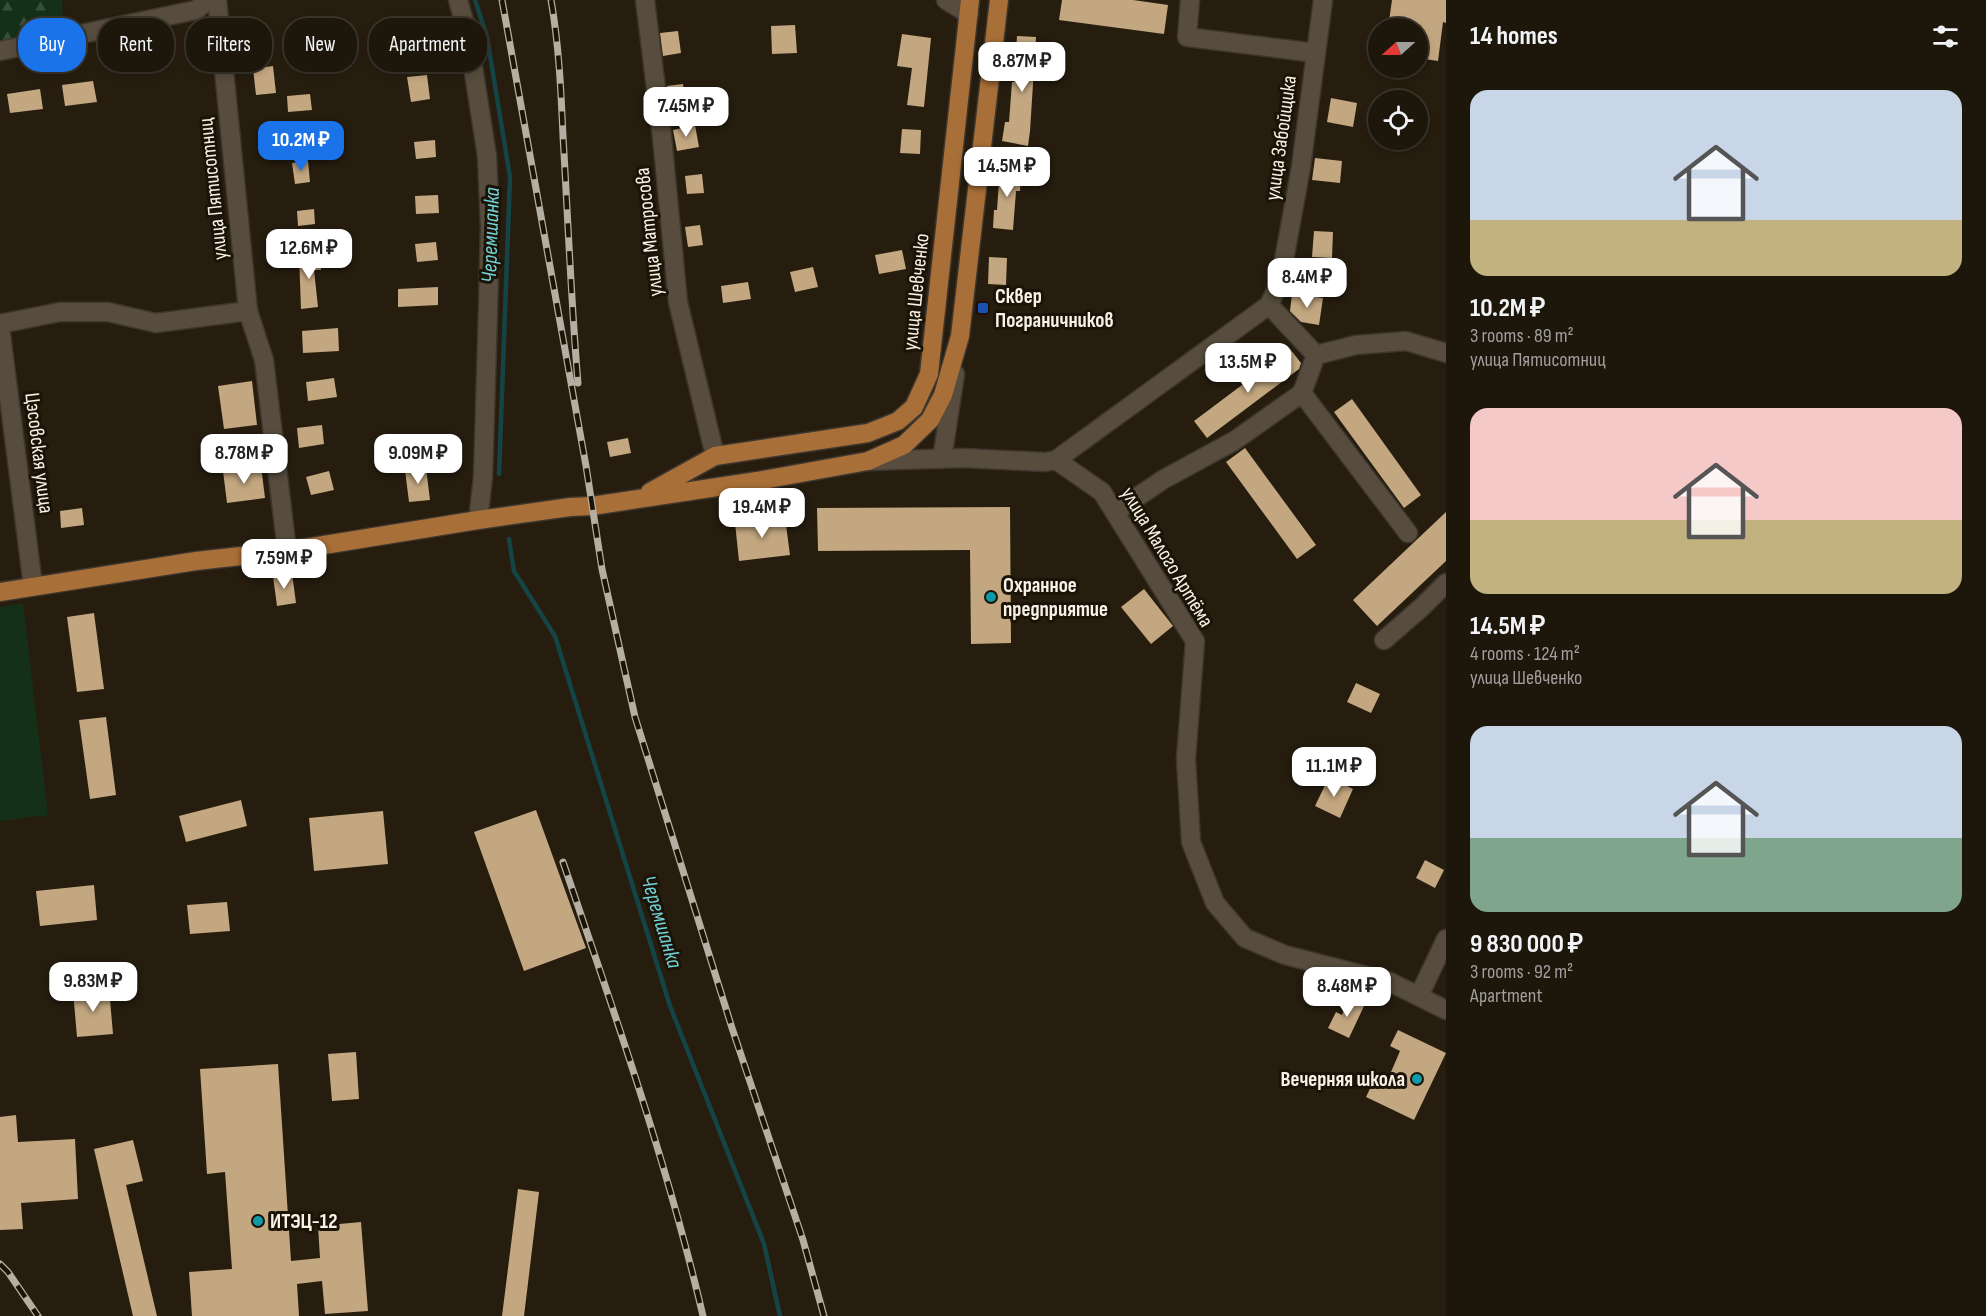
<!DOCTYPE html>
<meta charset="utf-8">
<style>
:root{--surface:#1c160b;--page:#251f14;--text:#f1f3f6;--muted:#a09f9d;--line:#3a352c;--accent:#1a73e8}
body{margin:0;font-family:"Sofia Sans Condensed",sans-serif;background:var(--page);color:var(--text);height:100vh;display:flex;flex-direction:column;font-size:22px;white-space:nowrap}
*{box-sizing:border-box;margin:0}
p{font-size:20px;color:var(--muted)}
.icon{flex:none;width:33px;height:33px;fill:none;stroke:currentColor;stroke-width:2;stroke-linecap:round;stroke-linejoin:round}
.map{position:relative;flex:1;overflow:hidden}
.side{display:flex;flex-direction:column;background:var(--surface);width:540px}
.side>*{flex:none}
.hud{position:absolute;left:18px;top:18px;width:570px;height:54px;display:flex;gap:12px}
.needle{width:39px;rotate:249deg}
.buttons{position:absolute;left:1368px;top:18px;display:grid;gap:12px}
.buttons a{display:grid;place-items:center;width:60px;height:60px;border-radius:50%;background:var(--surface);box-shadow:0 3px 9px #0003,0 0 0 2px var(--line);font-size:30px}
.price{position:absolute;translate:-50% -51px;padding:0 14px;border-radius:12px;background:#fff;color:#222;font-size:20px;line-height:39px;filter:drop-shadow(0 2px 3px #0008)}
.price::after{content:'';position:absolute;left:50%;top:36px;width:18px;height:14px;margin-left:-9px;background:inherit;clip-path:polygon(0 0,100% 0,50% 100%)}
.price.on{background:var(--accent);color:#fff}
ul{padding:0;list-style:none}
li{display:grid;align-content:center;gap:12px;height:318px;padding:0 24px}
li span{display:grid;place-items:center;height:186px;border-radius:18px;color:#555}
li>.icon{margin-inline-start:auto}
span .icon{width:108px;height:108px;fill:#fffc;stroke-width:1}
li b{font-size:26px}
h2{display:flex;justify-content:space-between;align-items:center;height:72px;padding:0 24px;font-size:26px}
.pill{padding:0 21px;border-radius:24px;background:var(--surface);box-shadow:0 3px 9px #0003,0 0 0 2px var(--line);font-size:21px;line-height:54px}
.pill.on{background:var(--accent);color:#fff}
main{display:flex;flex:1;min-height:0}
.map>svg:first-child{display:block}
</style>
<main>
<div class="map">
<svg width="1446" height="1316" viewBox="0 0 1446 1316">
<defs>
<pattern id="forest-firs" width="22" height="20" patternUnits="userSpaceOnUse" patternTransform="scale(1.5)"><rect width="22" height="20" fill="#153018"/><path d="M5 1l3.5 6h-7zM16 11l3.5 6h-7z" fill="#384e3a"/></pattern>
</defs>
<rect width="100%" height="100%" fill="#261d0f"/>
<path fill="#153018" d="M 23,603 L 48,815 L 0,821 L 0,607 Z"/>
<path fill="url(#forest-firs)" d="M 0,0 L 62,0 L 63,25 L 2,42 L 0,41 Z"/>
<g fill="none" stroke-linecap="round" stroke-linejoin="round">
<path stroke="#154447" stroke-width="4.5" d="M 475,0 L 487,37 L 510,177 L 499,474
M 509,539 L 514,571 L 555,636 L 670,1006 L 764,1244 L 780,1316"/>
</g>
<path fill="#c3a780" d="M 1062,0 L 1133,0 L 1168,5 L 1164,34 L 1059,20 Z
M 1392,0 L 1446,0 L 1446,23 L 1443,22 L 1438,61 L 1418,58 L 1418,28 L 1388,28 Z
M 795,25 L 797,53 L 772,54 L 771,26 Z
M 678,31 L 681,53 L 663,56 L 660,33 Z
M 902,34 L 931,38 L 924,107 L 907,105 L 912,68 L 897,66 Z
M 1017,36 L 1036,37 L 1030,131 L 1028,146 L 1002,141 L 1005,122 L 1009,122 L 1012,82 L 1014,82 Z
M 273,66 L 276,93 L 256,95 L 253,69 Z
M 427,75 L 430,99 L 411,102 L 407,77 Z
M 93,81 L 97,102 L 65,106 L 62,85 Z
M 683,84 L 685,100 L 669,103 L 667,86 Z
M 40,89 L 43,109 L 10,113 L 7,94 Z
M 310,94 L 312,110 L 288,112 L 287,96 Z
M 1331,98 L 1357,103 L 1353,127 L 1327,122 Z
M 695,125 L 699,147 L 677,151 L 673,130 Z
M 902,129 L 921,130 L 920,154 L 900,153 Z
M 435,140 L 436,157 L 416,159 L 414,142 Z
M 1315,158 L 1342,161 L 1340,183 L 1312,180 Z
M 308,161 L 310,182 L 295,184 L 292,163 Z
M 1000,166 L 1021,168 L 1020,191 L 1016,191 L 1013,230 L 993,228 L 994,210 L 997,210 Z
M 702,174 L 704,193 L 687,194 L 685,176 Z
M 438,195 L 439,213 L 416,214 L 415,196 Z
M 314,209 L 315,224 L 298,226 L 297,211 Z
M 700,225 L 703,245 L 688,247 L 685,227 Z
M 1314,231 L 1333,232 L 1332,258 L 1312,257 Z
M 436,242 L 438,260 L 417,262 L 415,244 Z
M 902,250 L 906,269 L 879,274 L 875,255 Z
M 320,253 L 321,270 L 314,270 L 318,307 L 301,309 L 299,255 Z
M 989,257 L 1007,258 L 1006,285 L 988,284 Z
M 813,267 L 818,287 L 795,292 L 790,272 Z
M 748,282 L 751,299 L 723,303 L 721,286 Z
M 438,287 L 438,305 L 398,307 L 398,289 Z
M 1292,294 L 1323,298 L 1319,325 L 1301,322 L 1290,311 Z
M 338,328 L 339,351 L 303,353 L 302,331 Z
M 1290,349 L 1301,363 L 1299,369 L 1207,438 L 1194,421 Z
M 334,378 L 337,397 L 308,401 L 306,382 Z
M 252,381 L 257,425 L 224,429 L 218,386 Z
M 1352,399 L 1421,495 L 1404,508 L 1334,412 Z
M 322,425 L 324,444 L 299,448 L 297,428 Z
M 628,438 L 631,453 L 610,457 L 607,442 Z
M 1245,448 L 1316,545 L 1297,559 L 1226,462 Z
M 261,466 L 265,498 L 227,503 L 223,471 Z
M 426,468 L 430,500 L 409,502 L 405,470 Z
M 329,471 L 334,490 L 311,495 L 306,477 Z
M 1010,507 L 1011,643 L 971,644 L 970,550 L 818,551 L 817,508 Z
M 82,508 L 84,525 L 61,528 L 60,511 Z
M 1446,512 L 1446,561 L 1377,626 L 1353,600 Z
M 785,517 L 790,555 L 739,561 L 735,523 Z
M 292,573 L 296,603 L 277,606 L 273,576 Z
M 1144,589 L 1173,626 L 1151,644 L 1121,607 Z
M 94,613 L 104,689 L 77,692 L 67,617 Z
M 1356,683 L 1380,694 L 1371,713 L 1347,702 Z
M 106,717 L 116,795 L 90,799 L 79,720 Z
M 1329,777 L 1353,789 L 1340,818 L 1315,806 Z
M 241,800 L 247,826 L 186,842 L 179,816 Z
M 536,810 L 586,948 L 524,971 L 474,832 Z
M 383,811 L 388,864 L 314,871 L 309,818 Z
M 1425,860 L 1444,870 L 1435,888 L 1416,878 Z
M 94,885 L 97,920 L 40,926 L 36,891 Z
M 227,902 L 230,931 L 190,934 L 187,905 Z
M 109,988 L 113,1034 L 77,1037 L 73,991 Z
M 1350,997 L 1365,1004 L 1349,1038 L 1328,1028 L 1336,1012 L 1342,1015 Z
M 1398,1030 L 1446,1053 L 1414,1120 L 1366,1097 L 1377,1074 L 1388,1079 L 1400,1051 L 1390,1046 Z
M 356,1052 L 359,1099 L 332,1101 L 328,1054 Z
M 278,1064 L 291,1261 L 320,1258 L 318,1226 L 361,1222 L 368,1311 L 325,1314 L 322,1281 L 297,1284 L 299,1316 L 192,1316 L 189,1272 L 232,1269 L 225,1172 L 207,1174 L 200,1069 Z
M 16,1115 L 18,1142 L 75,1139 L 78,1199 L 21,1203 L 23,1229 L 0,1230 L 0,1117 Z
M 133,1140 L 143,1181 L 126,1185 L 157,1316 L 133,1316 L 94,1149 Z
M 518,1189 L 539,1192 L 524,1316 L 502,1316 Z"/>
<g fill="none" stroke-linecap="round" stroke-linejoin="round">
<g stroke="#3d362e" stroke-width="21">
<path id="minor" d="M 217,0 L 248,311 L 264,360 L 287,551
M 458,0 L 468,35 L 487,156 L 490,227 L 488,310 L 483,477 L 478,520
M 645,0 L 662,137 L 678,302 L 715,456
M 946,0 L 969,14
M 1190,0 L 1187,37 L 1316,53
M 0,51 L 196,10 L 208,0
M 0,324 L 60,312 L 108,312 L 156,323 L 248,311
M 0,327 L 33,586
M 1316,355 L 1356,345 L 1406,341 L 1446,353
M 1302,393 L 1408,533
M 942,459 L 955,374
M 1056,460 L 1102,492 L 1195,641 L 1186,759 L 1191,842 L 1215,903 L 1245,938 L 1285,955 L 1390,982 L 1446,1010
M 868,461 L 964,458 L 1045,462 L 1056,460 L 1269,305 L 1280,282 L 1301,167 L 1323,0
M 1115,512 L 1164,479 L 1234,441 L 1302,393 L 1316,355 L 1269,305
M 1384,640 L 1422,607 L 1446,583
M 1419,996 L 1446,939"/>
</g>
<g stroke="#3d362e" stroke-width="21">
<path id="major" d="M 650,492 L 715,456 L 868,433 L 898,421 L 914,407 L 929,374 L 970,0
M 0,592 L 196,561 L 287,551 L 478,520 L 570,507 L 592,506 L 757,481 L 868,461 L 904,445 L 930,420 L 943,395 L 960,336 L 999,0"/>
</g>
<use href="#minor" stroke="#574c3d" stroke-width="18"/>
<use href="#major" stroke="#a96f38" stroke-width="18"/>
<g stroke="#b5aea3" stroke-width="7">
<path id="rail" d="M 502,0 L 586,466 L 602,569 L 635,717 L 732,1028 L 803,1240 L 824,1316
M 551,0 C 559,45 561,91 563,136 C 568,219 571,301 578,383
M 563,862 C 614,1012 667,1162 703,1316
M 0,1264 L 8,1272 L 38,1316"/>
</g>
<use href="#rail" stroke="#1c1307" stroke-width="4.5" stroke-dasharray="14" stroke-linecap="butt"/>
</g>
<rect fill="#1a4fb4" stroke="#1c1307" stroke-width="2" x="977" y="302" width="12" height="12" rx="3"/>
<g fill="#0f9aa8" stroke="#1c1307" stroke-width="2">
<circle cx="991" cy="597" r="6"/>
<circle cx="1417" cy="1079" r="6"/>
<circle cx="258" cy="1221" r="6"/>
</g>
<g text-anchor="middle" dominant-baseline="central" stroke-width="6" stroke-linejoin="round" paint-order="stroke">
<g font-size="21" fill="#f7f1e8" stroke="#1c1307">
<text transform="translate(1281 138) rotate(-82)">улица Забойщика</text>
<text transform="translate(213 189) rotate(-96)">улица Пятисотниц</text>
<text transform="translate(649 232) rotate(-96)">улица Матросова</text>
<text transform="translate(916 292) rotate(-84)">улица Шевченко</text>
<text transform="translate(39 453) rotate(83)">Цэсовская улица</text>
<text transform="translate(1167 557) rotate(59)">улица Малого Артёма</text>
</g>
<g font-size="21" font-weight="bold" fill="#f7f1e8" stroke="#1c1307" text-anchor="start">
<text x="995" y="296">Сквер<tspan x="995" dy="24">Пограничников</tspan></text>
<text x="1003" y="585">Охранное<tspan x="1003" dy="24">предприятие</tspan></text>
<text x="1405" y="1079" text-anchor="end">Вечерняя школа</text>
<text x="270" y="1221">ИТЭЦ-12</text>
</g>
<g font-size="22" font-style="italic" fill="#71d2d9" stroke="#1c1307">
<text transform="translate(491 235) rotate(-88)">Черемшанка</text>
<text transform="translate(661 922) rotate(73)">Черемшанка</text>
</g>
</g>
</svg>
<div class="buttons">
<a><svg class="needle" viewBox="-14 -14 28 28"><path d="M0-13l5 13h-10z" fill="#e53935"/><path d="M0 13l5-13h-10z" fill="#a09f9d"/></svg></a>
<a><svg class="icon" aria-label="locate" viewBox="0 0 24 24"><circle cx="12" cy="12" r="6"/><path d="M12 2v4M12 18v4M2 12h4M18 12h4"/></svg></a>
</div>
<b class="price" style="left:1022px;top:93px">8.87M ₽</b>
<b class="price" style="left:686px;top:138px">7.45M ₽</b>
<b class="price on" style="left:301px;top:172px">10.2M ₽</b>
<b class="price" style="left:1007px;top:198px">14.5M ₽</b>
<b class="price" style="left:309px;top:280px">12.6M ₽</b>
<b class="price" style="left:1307px;top:309px">8.4M ₽</b>
<b class="price" style="left:1248px;top:394px">13.5M ₽</b>
<b class="price" style="left:244px;top:485px">8.78M ₽</b>
<b class="price" style="left:418px;top:485px">9.09M ₽</b>
<b class="price" style="left:762px;top:539px">19.4M ₽</b>
<b class="price" style="left:284px;top:590px">7.59M ₽</b>
<b class="price" style="left:1334px;top:798px">11.1M ₽</b>
<b class="price" style="left:93px;top:1013px">9.83M ₽</b>
<b class="price" style="left:1347px;top:1018px">8.48M ₽</b>
<div class="hud">
<a class="pill on">Buy</a>
<a class="pill">Rent</a>
<a class="pill">Filters</a>
<a class="pill">New</a>
<a class="pill">Apartment</a>
</div>
</div>
<section class="side">
<h2>14 homes<svg class="icon" aria-label="filters" viewBox="0 0 24 24"><path d="M4 7h16M4 17h16"/><circle cx="9" cy="7" r="2"/><circle cx="15" cy="17" r="2"/></svg></h2>
<ul>
<li><span style="background:linear-gradient(#c9d6e8 70%,#c2b280 0)"><svg class="icon" aria-label="home" viewBox="0 0 24 24"><path d="M3 11l9-7 9 7M6 9v11h12V9"/></svg></span><div><b>10.2M ₽</b><p>3 rooms · 89 m²</p><p>улица Пятисотниц</p></div></li>
<li><span style="background:linear-gradient(#f6c9c9 60%,#c2b280 0)"><svg class="icon" aria-label="home" viewBox="0 0 24 24"><path d="M3 11l9-7 9 7M6 9v11h12V9"/></svg></span><div><b>14.5M ₽</b><p>4 rooms · 124 m²</p><p>улица Шевченко</p></div></li>
<li><span style="background:linear-gradient(#c9d6e8 60%,#7fa58c 0)"><svg class="icon" aria-label="home" viewBox="0 0 24 24"><path d="M3 11l9-7 9 7M6 9v11h12V9"/></svg></span><div><b>9 830 000 ₽</b><p>3 rooms · 92 m²</p><p>Apartment</p></div></li>
</ul>
</section>
</main>
